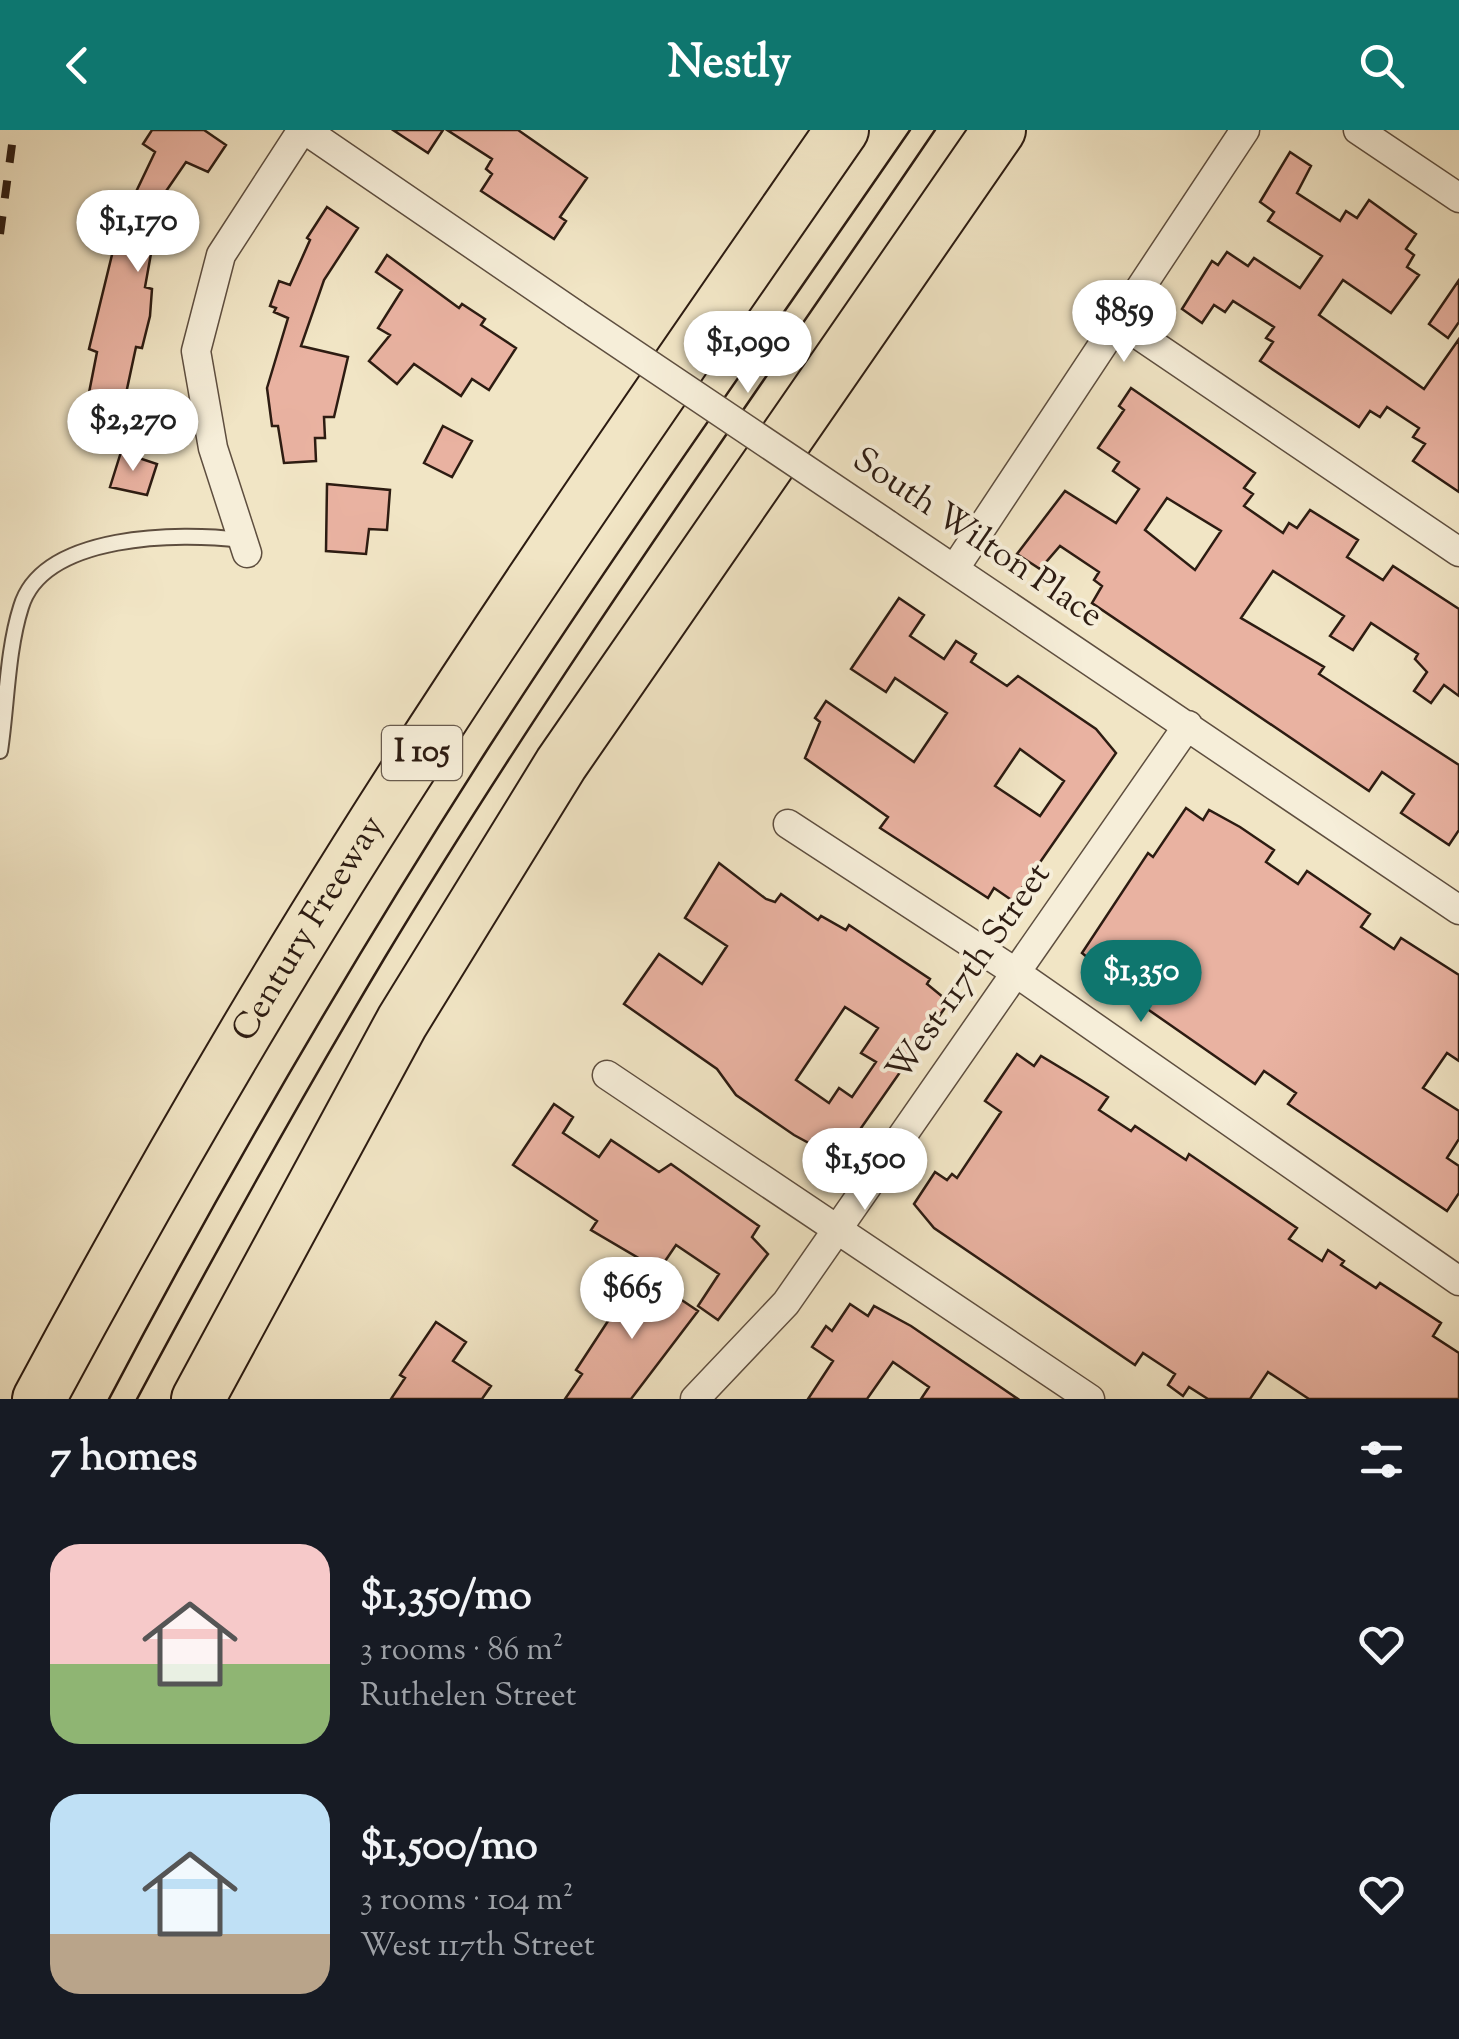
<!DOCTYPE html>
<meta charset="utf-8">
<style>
:root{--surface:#171b24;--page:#20242c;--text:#f1f3f6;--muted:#9ea1a6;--accent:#0f766e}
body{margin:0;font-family:"Sorts Mill Goudy",serif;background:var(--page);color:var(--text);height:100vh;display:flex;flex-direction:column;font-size:38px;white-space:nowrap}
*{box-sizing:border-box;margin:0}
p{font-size:32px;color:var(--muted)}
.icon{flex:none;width:55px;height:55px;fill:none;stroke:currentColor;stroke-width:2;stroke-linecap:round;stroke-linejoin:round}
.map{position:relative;height:1269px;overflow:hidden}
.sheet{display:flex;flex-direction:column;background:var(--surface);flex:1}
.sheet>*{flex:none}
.price{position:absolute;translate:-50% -85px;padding:0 22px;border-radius:35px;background:#fff;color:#222;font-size:32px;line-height:65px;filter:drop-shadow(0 2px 5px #0008)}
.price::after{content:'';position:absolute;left:50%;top:60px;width:30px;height:22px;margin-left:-15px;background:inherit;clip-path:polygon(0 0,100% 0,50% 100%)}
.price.on{background:var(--accent);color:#fff}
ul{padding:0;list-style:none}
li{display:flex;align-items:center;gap:30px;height:250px;padding:0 50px}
li span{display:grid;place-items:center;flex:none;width:280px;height:200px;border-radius:30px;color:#555}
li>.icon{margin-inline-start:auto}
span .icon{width:120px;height:120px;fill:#fffc;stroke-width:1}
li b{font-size:42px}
h2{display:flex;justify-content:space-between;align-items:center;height:120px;padding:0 50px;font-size:42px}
header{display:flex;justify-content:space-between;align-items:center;height:130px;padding:0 50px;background:var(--accent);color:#fff;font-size:45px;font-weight:700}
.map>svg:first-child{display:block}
</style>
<header><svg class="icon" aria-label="back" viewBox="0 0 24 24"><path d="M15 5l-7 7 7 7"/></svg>Nestly<svg class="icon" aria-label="search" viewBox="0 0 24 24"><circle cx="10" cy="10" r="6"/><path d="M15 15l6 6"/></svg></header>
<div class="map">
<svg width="1459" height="1269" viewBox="0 0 1459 1269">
<rect width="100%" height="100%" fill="#f1e5c5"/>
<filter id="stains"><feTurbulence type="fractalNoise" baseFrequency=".002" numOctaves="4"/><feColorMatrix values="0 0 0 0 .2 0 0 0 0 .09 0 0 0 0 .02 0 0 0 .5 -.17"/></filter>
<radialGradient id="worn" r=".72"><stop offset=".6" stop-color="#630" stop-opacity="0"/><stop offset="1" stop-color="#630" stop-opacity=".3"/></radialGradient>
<path fill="#e9b2a1" stroke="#2d1c12" stroke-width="2.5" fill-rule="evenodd" d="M 152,0 L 204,0 L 226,15 L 208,42 L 186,32 L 160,70 L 181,84 L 168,113 L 154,107 L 145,157 L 152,159 L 150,186 L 142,218 L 136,217 L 127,259 L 150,268 L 142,304 L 89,291 L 93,275 L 87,273 L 97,222 L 89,219 L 120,92 L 113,89 L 125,62 L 134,66 L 155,22 L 143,14 Z
M 393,0 L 443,0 L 428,23 Z
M 447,0 L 518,0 L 587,48 L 560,87 L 566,91 L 554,109 L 481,61 L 492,44 L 486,39 L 492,29 Z
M 1290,22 L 1311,36 L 1297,63 L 1340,91 L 1346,81 L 1357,88 L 1369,70 L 1416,104 L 1406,119 L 1414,125 L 1407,137 L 1419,145 L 1391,183 L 1343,150 L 1319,185 L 1424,259 L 1459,209 L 1459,362 L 1413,331 L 1425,314 L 1413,307 L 1419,298 L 1387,277 L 1380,287 L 1370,281 L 1359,297 L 1260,231 L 1273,212 L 1266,208 L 1274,197 L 1233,171 L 1225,182 L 1214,175 L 1202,193 L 1182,179 L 1212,131 L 1218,135 L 1227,122 L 1248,136 L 1254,128 L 1300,158 L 1322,126 L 1268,91 L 1274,82 L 1260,72 Z
M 327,77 L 358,98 L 324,150 L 301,216 L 348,227 L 334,287 L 324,287 L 325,308 L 315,308 L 316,331 L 284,333 L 278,296 L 272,296 L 267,258 L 288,188 L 274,182 L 276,178 L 270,176 L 279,151 L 290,155 L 310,110 L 307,108 Z
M 387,125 L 459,178 L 462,174 L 485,189 L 481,195 L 516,218 L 489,260 L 472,249 L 461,266 L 414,234 L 397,254 L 369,231 L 390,205 L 378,198 L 402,160 L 376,142 Z
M 1459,150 L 1459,192 L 1448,208 L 1429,194 Z
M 1131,258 L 1255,343 L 1244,358 L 1253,364 L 1244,376 L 1283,403 L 1289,393 L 1297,398 L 1310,380 L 1358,410 L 1347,427 L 1383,450 L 1393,436 L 1459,479 L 1459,566 L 1444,555 L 1431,573 L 1414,561 L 1427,542 L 1415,529 L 1418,524 L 1371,493 L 1353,520 L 1330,506 L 1344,486 L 1273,441 L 1241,488 L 1324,537 L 1319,544 L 1459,635 L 1459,700 L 1449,715 L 1401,683 L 1414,664 L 1382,642 L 1369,661 L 1092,473 L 1102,456 L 1094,450 L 1099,442 L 1060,416 L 1040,439 L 1017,424 L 1065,361 L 1116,393 L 1139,359 L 1113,341 L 1119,332 L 1098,318 L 1124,280 L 1119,276 ZM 1167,368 L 1221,401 L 1195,440 L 1145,400 Z
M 443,296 L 472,311 L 452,347 L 424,333 Z
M 121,322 L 157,334 L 147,365 L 110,357 Z
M 327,354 L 390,360 L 387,400 L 369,399 L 366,424 L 326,421 Z
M 899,468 L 924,485 L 910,506 L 944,529 L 956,511 L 976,524 L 971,532 L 1007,556 L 1018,546 L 1096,599 L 1116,623 L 1013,771 L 994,758 L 988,768 L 880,698 L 888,687 L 805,628 L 820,592 L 815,588 L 826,571 L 914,632 L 947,583 L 895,548 L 886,562 L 851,539 ZM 1020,619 L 1064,651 L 1040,686 L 995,656 Z
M 1186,678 L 1203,690 L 1209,680 L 1240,697 L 1274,720 L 1266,732 L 1298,754 L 1307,741 L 1370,784 L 1361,797 L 1394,819 L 1401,808 L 1459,845 L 1459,931 L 1447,923 L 1423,958 L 1459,981 L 1459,1009 L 1447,1028 L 1459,1036 L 1459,1063 L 1447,1081 L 1288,974 L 1296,963 L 1264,941 L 1255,954 L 1100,846 L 1104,841 L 1082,823 L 1148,723 L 1153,727 Z
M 719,733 L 766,769 L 775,772 L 781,764 L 818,790 L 821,786 L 846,800 L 849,795 L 930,849 L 927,854 L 949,872 L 845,1021 L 827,1008 L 820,1019 L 794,1005 L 736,965 L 717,939 L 624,874 L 659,824 L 702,854 L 727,816 L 685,788 ZM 845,877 L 878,898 L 861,923 L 876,932 L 852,967 L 839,958 L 829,973 L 796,950 Z
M 1017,924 L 1034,936 L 1041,926 L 1081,950 L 1108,967 L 1099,980 L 1131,1001 L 1135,996 L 1186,1030 L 1189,1024 L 1297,1098 L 1289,1109 L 1322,1131 L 1328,1120 L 1344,1131 L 1341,1135 L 1376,1158 L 1380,1153 L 1441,1193 L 1433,1206 L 1459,1223 L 1459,1269 L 1309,1269 L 1268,1242 L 1250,1269 L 1208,1269 L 1189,1257 L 1183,1266 L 1168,1255 L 1175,1244 L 1143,1223 L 1135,1235 L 934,1098 L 914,1074 L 935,1042 L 947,1050 L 952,1044 L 957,1048 L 1001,982 L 985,971 Z
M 554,974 L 573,987 L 563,1003 L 599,1027 L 611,1010 L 659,1042 L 671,1034 L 759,1096 L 752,1107 L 768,1124 L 718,1190 L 698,1176 L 719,1144 L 676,1115 L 659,1140 L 591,1100 L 597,1091 L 513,1035 Z
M 640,1142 L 698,1181 L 631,1269 L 565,1269 L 582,1244 L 576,1240 Z
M 850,1174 L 868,1186 L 874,1176 L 911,1196 L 1018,1269 L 921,1269 L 929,1257 L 893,1232 L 867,1269 L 808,1269 L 833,1231 L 812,1217 L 826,1196 L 832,1201 Z
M 436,1192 L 466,1212 L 453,1231 L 491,1256 L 482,1269 L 391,1269 L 405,1248 L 400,1245 Z"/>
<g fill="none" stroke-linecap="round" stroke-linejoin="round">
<g stroke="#5e4e3f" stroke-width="18">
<path id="lane" d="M 0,621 C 7,575 7,521 21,477 C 43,403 181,402 241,410"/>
</g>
<g stroke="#5e4e3f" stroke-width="31">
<path id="street" d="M 305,0 L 576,185
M 1358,0 L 1459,68
M 1118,191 L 1459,422
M 887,394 L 1459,780
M 247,423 L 213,318 L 196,221 L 221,125 L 302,0
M 955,438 L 1245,0
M 788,694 L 1015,842 L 1459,1151
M 607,945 L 1090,1269
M 695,1269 L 786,1173 L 1188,595"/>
</g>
<g stroke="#2d1c12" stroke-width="56">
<g id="highway">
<path id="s1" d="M 39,1269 C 126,1107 217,947 313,791 C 479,521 662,260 842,0"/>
<path d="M 198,1269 L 402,892 L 561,634 L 999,0"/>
</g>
</g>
<use href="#lane" stroke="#f6eed9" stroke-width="14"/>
<use href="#street" stroke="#f6eed9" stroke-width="28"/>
<use href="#highway" stroke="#f1e5c5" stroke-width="52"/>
<path stroke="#2d1c12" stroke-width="2.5" d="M 109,1269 C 226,1046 353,829 489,617 C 624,408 769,205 910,0
M 137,1269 C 216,1121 298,973 384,829 C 555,545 749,274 935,0"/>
<path stroke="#2d1c12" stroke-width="8" stroke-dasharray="18 18" stroke-linecap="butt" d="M 0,104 L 14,0"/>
<g stroke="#5e4e3f" stroke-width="31" stroke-linecap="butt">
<path id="street-bridge" d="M 576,185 L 887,394"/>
</g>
<use href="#street-bridge" stroke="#f6eed9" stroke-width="28"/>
</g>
<g text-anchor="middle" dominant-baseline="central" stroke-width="8" stroke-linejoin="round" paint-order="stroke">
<rect fill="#f6eed9" stroke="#695b4e" stroke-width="2.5" x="382" y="596" width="80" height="54" rx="8"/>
<g font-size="32" font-weight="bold" fill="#2d1c12">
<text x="422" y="623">I 105</text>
</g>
<g font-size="35" fill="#2d1c12" stroke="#f6eed9">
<text transform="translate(977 409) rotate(34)">South Wilton Place</text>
<text stroke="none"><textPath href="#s1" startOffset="542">Century Freeway</textPath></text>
<text transform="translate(970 843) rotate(-55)">West 117th Street</text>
</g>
</g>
<rect width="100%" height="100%" filter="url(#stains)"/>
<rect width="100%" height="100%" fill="url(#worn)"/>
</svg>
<b class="price" style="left:138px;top:145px">$1,170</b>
<b class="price" style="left:1124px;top:235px">$859</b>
<b class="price" style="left:748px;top:266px">$1,090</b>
<b class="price" style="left:133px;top:344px">$2,270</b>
<b class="price on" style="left:1141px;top:895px">$1,350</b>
<b class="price" style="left:865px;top:1083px">$1,500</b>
<b class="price" style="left:632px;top:1212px">$665</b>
</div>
<section class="sheet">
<h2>7 homes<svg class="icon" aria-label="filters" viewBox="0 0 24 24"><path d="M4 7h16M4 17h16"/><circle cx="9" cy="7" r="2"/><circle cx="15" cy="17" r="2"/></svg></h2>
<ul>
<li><span style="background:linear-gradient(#f6c9c9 60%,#8fb573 0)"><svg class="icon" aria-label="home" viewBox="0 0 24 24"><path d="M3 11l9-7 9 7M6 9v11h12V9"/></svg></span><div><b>$1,350/mo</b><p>3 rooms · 86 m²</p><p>Ruthelen Street</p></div><svg class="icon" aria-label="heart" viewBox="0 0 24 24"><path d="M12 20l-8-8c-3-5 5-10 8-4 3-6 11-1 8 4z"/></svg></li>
<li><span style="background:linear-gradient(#bfe0f5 70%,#b9a48a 0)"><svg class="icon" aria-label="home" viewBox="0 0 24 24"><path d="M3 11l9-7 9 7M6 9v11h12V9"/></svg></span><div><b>$1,500/mo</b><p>3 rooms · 104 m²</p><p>West 117th Street</p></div><svg class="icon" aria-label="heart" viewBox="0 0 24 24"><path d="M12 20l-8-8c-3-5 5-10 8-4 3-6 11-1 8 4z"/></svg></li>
</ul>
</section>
